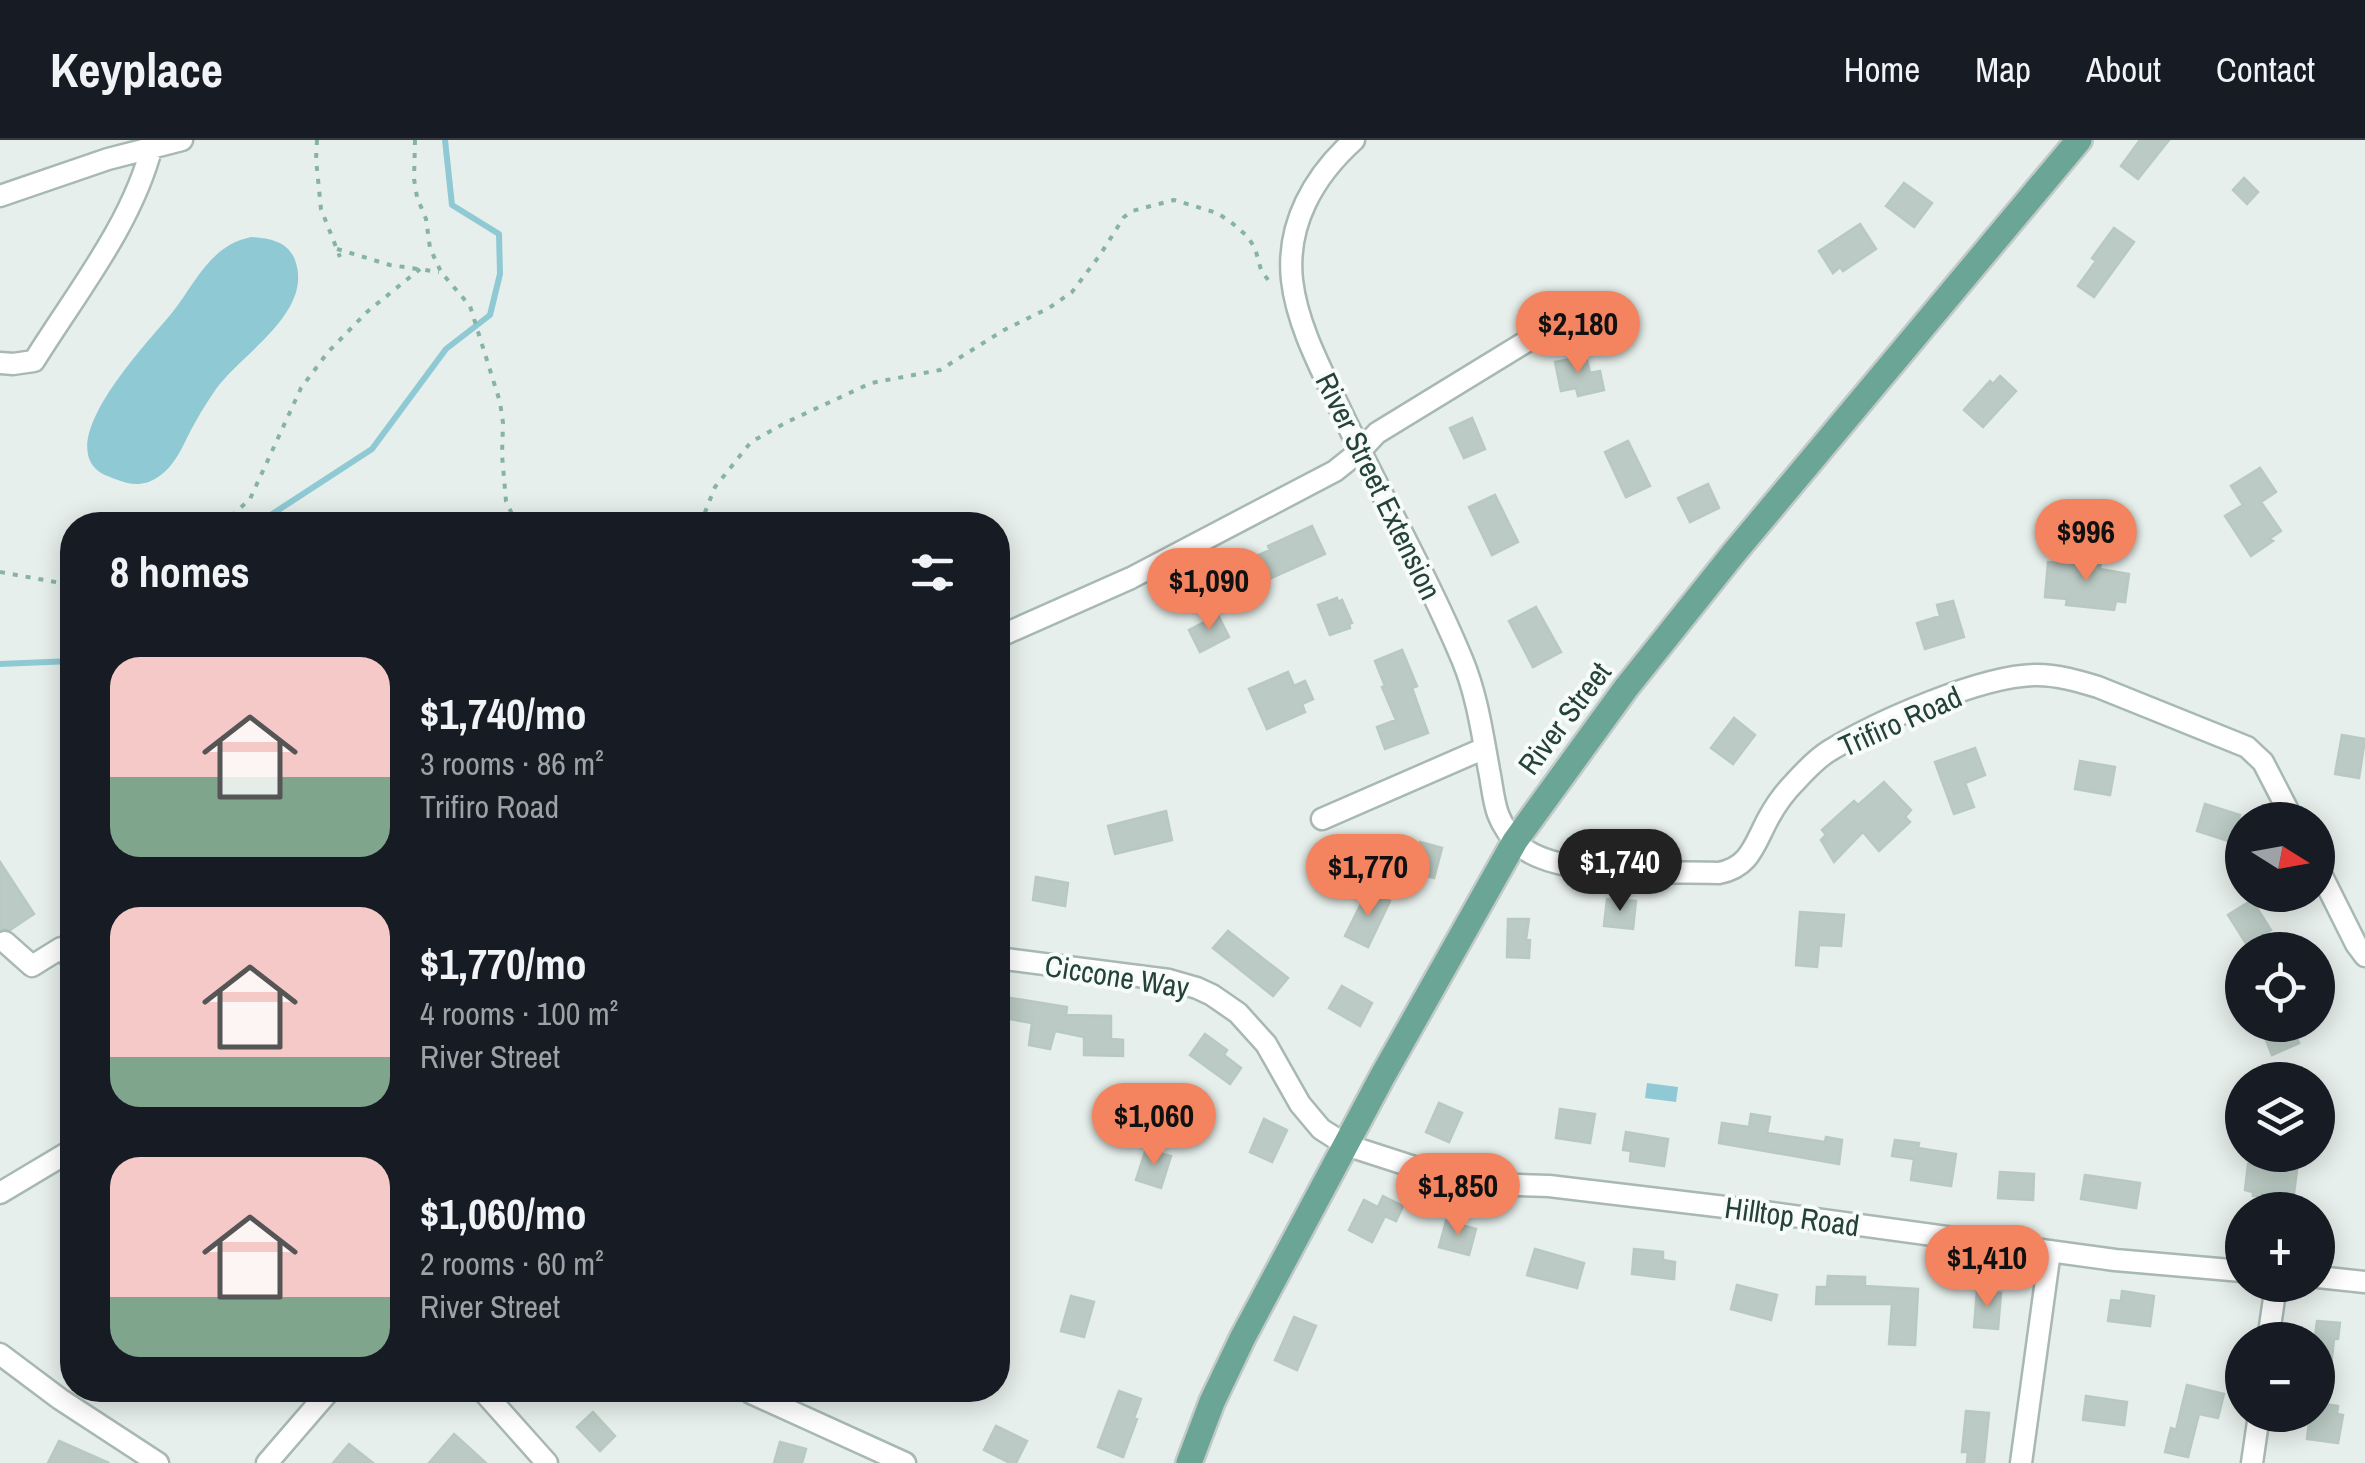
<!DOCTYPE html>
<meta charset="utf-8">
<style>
:root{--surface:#171b24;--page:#242831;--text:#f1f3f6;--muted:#9ea1a6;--line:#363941;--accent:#f4845f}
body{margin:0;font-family:"Archivo Narrow",sans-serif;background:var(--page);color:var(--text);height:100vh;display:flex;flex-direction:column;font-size:38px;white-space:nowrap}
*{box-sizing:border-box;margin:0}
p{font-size:32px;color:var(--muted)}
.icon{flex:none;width:55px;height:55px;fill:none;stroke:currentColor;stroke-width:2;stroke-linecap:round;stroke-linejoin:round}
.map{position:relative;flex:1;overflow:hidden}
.panel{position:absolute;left:60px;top:372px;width:950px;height:890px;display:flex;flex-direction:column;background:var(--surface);border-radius:40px;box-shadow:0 5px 25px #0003}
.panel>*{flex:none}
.needle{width:65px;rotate:101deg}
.fabs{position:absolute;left:2225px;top:662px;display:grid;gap:20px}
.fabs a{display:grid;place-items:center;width:110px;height:110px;border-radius:50%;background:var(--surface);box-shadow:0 5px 25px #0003;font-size:50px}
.price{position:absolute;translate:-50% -85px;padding:0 22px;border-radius:35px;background:var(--accent);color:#111;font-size:32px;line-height:65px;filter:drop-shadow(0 2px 5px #0008)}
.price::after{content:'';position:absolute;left:50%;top:60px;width:30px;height:22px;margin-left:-15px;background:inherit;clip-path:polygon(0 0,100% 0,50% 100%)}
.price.current{background:#222;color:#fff}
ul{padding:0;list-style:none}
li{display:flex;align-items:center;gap:30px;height:250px;padding:0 50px}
li span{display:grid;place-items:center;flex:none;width:280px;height:200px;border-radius:30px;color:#555}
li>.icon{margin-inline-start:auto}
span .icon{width:120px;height:120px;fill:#fffc;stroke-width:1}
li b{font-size:42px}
h2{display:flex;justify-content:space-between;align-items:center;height:120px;padding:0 50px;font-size:42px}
header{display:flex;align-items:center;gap:60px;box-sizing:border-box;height:140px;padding:0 50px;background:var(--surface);border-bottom:2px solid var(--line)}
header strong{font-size:48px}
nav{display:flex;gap:55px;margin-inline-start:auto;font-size:35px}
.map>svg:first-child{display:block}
</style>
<header>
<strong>Keyplace</strong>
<nav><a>Home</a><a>Map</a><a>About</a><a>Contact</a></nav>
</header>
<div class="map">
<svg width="2365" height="1323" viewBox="0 0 2365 1323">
<rect width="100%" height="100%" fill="#e6efeb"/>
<path fill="#8ec9d4" d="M 251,97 C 269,98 288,101 295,120 C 314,172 243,212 216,249 C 209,259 202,270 196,281 C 184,301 178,324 158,337 C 143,347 131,345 115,339 C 108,336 100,334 95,328 C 61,292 149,201 171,174 C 196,143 209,106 251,97 Z
M 1647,943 L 1678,947 L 1676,962 L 1645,958 Z"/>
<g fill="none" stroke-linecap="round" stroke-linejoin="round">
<path stroke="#8ec9d4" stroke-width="6" d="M 261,385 L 263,380 L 372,309 L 446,209 L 490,175 L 500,134 L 499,94 L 452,65 L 445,0
M 0,524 L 72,521"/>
</g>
<path fill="#bbcac4" stroke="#b8c9c2" stroke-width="2.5" d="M 2140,0 L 2169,0 L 2138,39 L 2121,26 Z
M 2244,38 L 2258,52 L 2247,64 L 2233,50 Z
M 1904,43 L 1932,63 L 1914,87 L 1886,66 Z
M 1860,84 L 1876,109 L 1843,131 L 1840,127 L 1833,133 L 1819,111 Z
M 2114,88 L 2134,102 L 2094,157 L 2078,146 L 2096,121 L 2092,118 Z
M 1586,216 L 1590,233 L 1600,231 L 1604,250 L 1578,256 L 1576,248 L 1561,251 L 1555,222 Z
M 2000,236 L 2016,251 L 1983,287 L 1964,270 L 1990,241 L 1993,244 Z
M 1472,278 L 1485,309 L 1464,318 L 1450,288 Z
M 1628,301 L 1650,346 L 1626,357 L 1605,312 Z
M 2260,328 L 2276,352 L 2261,362 L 2281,391 L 2269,399 L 2273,401 L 2251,416 L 2225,376 L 2243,365 L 2231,346 Z
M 1708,344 L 1719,368 L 1690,382 L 1678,358 Z
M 1495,355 L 1518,402 L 1492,415 L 1469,367 Z
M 1312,386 L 1325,414 L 1236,454 L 1226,430 L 1270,410 L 1268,406 Z
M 2075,419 L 2101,421 L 2100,429 L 2129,434 L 2125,462 L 2116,461 L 2114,470 L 2066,465 L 2067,459 L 2045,457 L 2048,422 L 2075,424 Z
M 1337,458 L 1338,462 L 1342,460 L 1352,483 L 1349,484 L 1350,488 L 1330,495 L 1318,465 Z
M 1953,461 L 1964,497 L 1925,509 L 1917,483 L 1940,476 L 1937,465 Z
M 1536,467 L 1561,512 L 1533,527 L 1509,481 Z
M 1218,475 L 1229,497 L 1200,512 L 1189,490 Z
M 1402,510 L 1417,546 L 1412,548 L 1428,593 L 1385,609 L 1377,587 L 1396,580 L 1382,547 L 1385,546 L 1375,521 Z
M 1288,532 L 1294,546 L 1305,541 L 1313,559 L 1302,564 L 1305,572 L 1267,589 L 1249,549 Z
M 1734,578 L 1755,595 L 1733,624 L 1711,608 Z
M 2342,595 L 2365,599 L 2359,638 L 2335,634 Z
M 1975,608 L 1985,635 L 1965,643 L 1974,667 L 1954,674 L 1935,622 Z
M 2080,621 L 2115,627 L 2110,655 L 2075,649 Z
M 1884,642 L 1911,670 L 1905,677 L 1910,682 L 1879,711 L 1863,692 L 1834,722 L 1821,700 L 1826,695 L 1822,690 L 1854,661 L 1858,665 Z
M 2205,664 L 2240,675 L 2231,702 L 2197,691 Z
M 1166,671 L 1172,700 L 1115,714 L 1108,686 Z
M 1420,702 L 1442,708 L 1434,738 L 1411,732 Z
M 0,722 L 34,774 L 10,790 L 0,789 Z
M 1036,737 L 1068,743 L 1065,766 L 1033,760 Z
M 1368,750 L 1390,761 L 1368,807 L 1345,796 Z
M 1607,759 L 1636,761 L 1633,789 L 1604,786 Z
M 2252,760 L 2271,790 L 2247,805 L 2228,775 Z
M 1800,772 L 1844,775 L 1841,806 L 1819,805 L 1817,827 L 1796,825 Z
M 1508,779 L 1529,779 L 1526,799 L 1530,800 L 1529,818 L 1507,817 Z
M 1228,791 L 1288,838 L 1273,856 L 1213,808 Z
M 1342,846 L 1372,863 L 1360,886 L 1329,868 Z
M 998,856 L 1067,867 L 1066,875 L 1111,876 L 1111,899 L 1123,900 L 1123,916 L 1084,915 L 1084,897 L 1055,891 L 1050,909 L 1029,905 L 1032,883 L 998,877 Z
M 2260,885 L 2291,885 L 2299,903 L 2272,915 Z
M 1205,894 L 1227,910 L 1224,915 L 1241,928 L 1230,944 L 1190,915 Z
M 1439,963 L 1462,973 L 1449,1002 L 1426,992 Z
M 1560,969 L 1595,974 L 1590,1003 L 1556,998 Z
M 1751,974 L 1770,977 L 1767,993 L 1825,1002 L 1826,997 L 1842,1000 L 1839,1024 L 1719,1003 L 1722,983 L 1749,987 Z
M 1264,979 L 1287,990 L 1272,1022 L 1250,1012 Z
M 1626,992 L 1668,999 L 1664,1026 L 1630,1021 L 1631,1011 L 1623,1010 Z
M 1895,1000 L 1919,1003 L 1918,1008 L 1956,1014 L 1951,1046 L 1911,1040 L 1914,1019 L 1892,1016 Z
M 1146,1009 L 1171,1016 L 1161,1048 L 1136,1040 Z
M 2248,1024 L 2297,1030 L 2293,1061 L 2253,1056 L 2253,1052 L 2245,1050 Z
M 2000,1032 L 2034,1034 L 2033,1060 L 1998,1058 Z
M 2085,1035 L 2140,1043 L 2136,1068 L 2081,1059 Z
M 1383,1056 L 1403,1066 L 1396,1081 L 1385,1076 L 1372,1102 L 1349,1090 L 1364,1060 L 1378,1067 Z
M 1446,1081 L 1476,1089 L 1469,1115 L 1439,1107 Z
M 1535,1109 L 1584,1123 L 1577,1148 L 1527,1135 Z
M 1634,1109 L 1663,1112 L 1663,1120 L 1675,1122 L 1674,1139 L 1632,1134 Z
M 1828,1136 L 1865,1137 L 1865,1146 L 1918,1149 L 1915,1205 L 1889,1204 L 1892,1164 L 1816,1164 L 1817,1147 L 1827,1147 Z
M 1737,1145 L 1777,1155 L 1771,1180 L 1731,1169 Z
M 1977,1151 L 2001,1153 L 1998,1189 L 1974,1187 Z
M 2122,1151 L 2154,1156 L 2150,1186 L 2108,1181 L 2111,1160 L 2121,1161 Z
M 1071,1156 L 1094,1162 L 1084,1197 L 1061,1191 Z
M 1294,1177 L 1316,1186 L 1297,1230 L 1275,1220 Z
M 2317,1181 L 2340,1183 L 2338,1199 L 2334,1199 L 2329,1245 L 2318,1244 L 2318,1197 L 2315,1197 Z
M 2187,1245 L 2224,1254 L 2218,1278 L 2199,1274 L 2188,1317 L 2165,1312 L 2171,1288 L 2176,1290 Z
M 1119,1251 L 1141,1259 L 1134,1278 L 1137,1279 L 1123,1317 L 1098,1307 Z
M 2086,1256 L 2127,1262 L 2124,1285 L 2083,1280 Z
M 2318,1263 L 2338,1266 L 2337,1274 L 2343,1275 L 2338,1303 L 2307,1299 L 2310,1275 L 2318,1275 Z
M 1966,1271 L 1989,1273 L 1984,1323 L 1967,1323 L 1968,1312 L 1962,1312 Z
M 593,1272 L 615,1296 L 600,1311 L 577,1287 Z
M 996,1286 L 1027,1301 L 1016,1323 L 1010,1323 L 984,1310 Z
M 454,1294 L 486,1323 L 429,1323 Z
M 59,1301 L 109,1323 L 48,1323 Z
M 780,1302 L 806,1309 L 802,1323 L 774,1323 Z
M 349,1304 L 373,1323 L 333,1323 Z"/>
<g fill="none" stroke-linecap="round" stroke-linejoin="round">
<g stroke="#a8b8b2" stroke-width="25">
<path id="minor" d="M 1354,0 C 1314,36 1286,84 1292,140 C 1297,184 1320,227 1339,267 C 1379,352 1426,433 1462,519 C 1477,555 1482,592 1489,630 C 1492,644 1493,660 1498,674 C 1502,685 1511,698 1519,705 C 1557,739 1668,731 1719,733 C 1750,727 1754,705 1768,679 C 1775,666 1784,653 1795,642 C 1805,631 1816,619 1829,611 C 1876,582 1982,535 2037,535 C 2058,535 2078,541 2098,547 L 2247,607 L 2263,622 L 2293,680
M 0,56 L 108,19 L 182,0
M 0,223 L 13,224 L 34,221 C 77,152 132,84 152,6
M 998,497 L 1131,438 L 1335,331 L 1360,311 L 1377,293 L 1586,165
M 1322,679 L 1485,608
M 2318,728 L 2356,804 L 2365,816
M 5,802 L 32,826 L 61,808 L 72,820
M 998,818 L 1169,840 L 1197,848 L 1212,855 L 1238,873 L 1266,904 L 1300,964 L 1321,989 L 1346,1005 L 1442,1036 L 1487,1044 L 1549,1046 L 1750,1070 L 2115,1120 L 2242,1131
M 0,1053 L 72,1010
M 2318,1137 L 2365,1142
M 2268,1200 L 2276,1145
M 0,1214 L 60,1259 L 158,1323
M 482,1250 L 547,1323
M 751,1253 L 905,1323
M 267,1323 L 330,1250
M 2021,1323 L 2050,1111
M 2252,1323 L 2259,1275"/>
</g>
<g stroke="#c2cac8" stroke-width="30">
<path id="major" d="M 1189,1323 L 1212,1262 L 1243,1197 L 1382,937 L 1515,701 L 1626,548 L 1733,414 L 2079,0"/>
</g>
<path stroke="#86b3a5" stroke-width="4" stroke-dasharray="5 8" stroke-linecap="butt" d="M 317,0 L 316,19 L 321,69 L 340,117
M 415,0 L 414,39 L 417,57 L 426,79 L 430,108 L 441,132 L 470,166 L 500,262 L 503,283 L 502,315 L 506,361 L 517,385
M 337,109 L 390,125 L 439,132
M 222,385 L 250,359 L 301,248 L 328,212 L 368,171 L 420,129
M 700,385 L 715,347 L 751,302 L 787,282 L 871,243 L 940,230 L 1004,190 L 1049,168 L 1072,152 L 1100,115 L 1124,77 L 1132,71 L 1174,60 L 1217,73 L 1231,82 L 1247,96 L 1255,108 L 1261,130 L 1271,144
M 0,432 L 72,445"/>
<use href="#minor" stroke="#fff" stroke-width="20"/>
<use href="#major" stroke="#6aa596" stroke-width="25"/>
</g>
<g text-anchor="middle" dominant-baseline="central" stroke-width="8" stroke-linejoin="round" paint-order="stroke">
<g font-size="30" fill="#24423a" stroke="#f7fbf9">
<text transform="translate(1379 346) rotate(64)">River Street Extension</text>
<text transform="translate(1564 578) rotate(-53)">River Street</text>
<text transform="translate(1900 581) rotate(-24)">Trifiro Road</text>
<text transform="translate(1117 836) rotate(9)">Ciccone Way</text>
<text transform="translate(1792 1076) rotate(8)">Hilltop Road</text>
</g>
</g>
</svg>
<div class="fabs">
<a><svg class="needle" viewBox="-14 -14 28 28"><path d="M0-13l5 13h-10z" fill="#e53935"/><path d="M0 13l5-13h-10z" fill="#9ea1a6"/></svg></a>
<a><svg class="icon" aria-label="locate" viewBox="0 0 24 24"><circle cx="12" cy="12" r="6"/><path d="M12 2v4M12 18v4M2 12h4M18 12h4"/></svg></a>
<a><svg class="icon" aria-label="layers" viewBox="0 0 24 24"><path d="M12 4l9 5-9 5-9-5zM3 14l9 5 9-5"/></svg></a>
<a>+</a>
<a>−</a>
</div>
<b class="price" style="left:1578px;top:236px">$2,180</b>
<b class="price" style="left:2086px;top:444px">$996</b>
<b class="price" style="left:1209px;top:493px">$1,090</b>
<b class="price current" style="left:1620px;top:774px">$1,740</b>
<b class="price" style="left:1368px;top:779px">$1,770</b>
<b class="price" style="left:1154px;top:1028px">$1,060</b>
<b class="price" style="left:1458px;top:1098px">$1,850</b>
<b class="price" style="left:1987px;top:1170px">$1,410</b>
<section class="panel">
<h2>8 homes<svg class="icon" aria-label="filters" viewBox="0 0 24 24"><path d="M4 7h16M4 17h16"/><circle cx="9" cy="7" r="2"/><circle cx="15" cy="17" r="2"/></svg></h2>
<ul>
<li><span style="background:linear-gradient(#f6c9c9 60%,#7fa58c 0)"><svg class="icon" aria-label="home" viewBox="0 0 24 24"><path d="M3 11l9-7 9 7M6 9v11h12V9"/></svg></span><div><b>$1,740/mo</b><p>3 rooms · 86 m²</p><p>Trifiro Road</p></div></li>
<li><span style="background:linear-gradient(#f6c9c9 75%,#7fa58c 0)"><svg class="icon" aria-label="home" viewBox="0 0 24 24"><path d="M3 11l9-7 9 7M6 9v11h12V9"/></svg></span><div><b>$1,770/mo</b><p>4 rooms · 100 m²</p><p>River Street</p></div></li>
<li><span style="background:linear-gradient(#f6c9c9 70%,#7fa58c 0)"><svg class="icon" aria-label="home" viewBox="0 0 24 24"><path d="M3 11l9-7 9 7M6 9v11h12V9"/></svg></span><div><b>$1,060/mo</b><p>2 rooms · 60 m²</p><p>River Street</p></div></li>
</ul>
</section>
</div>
